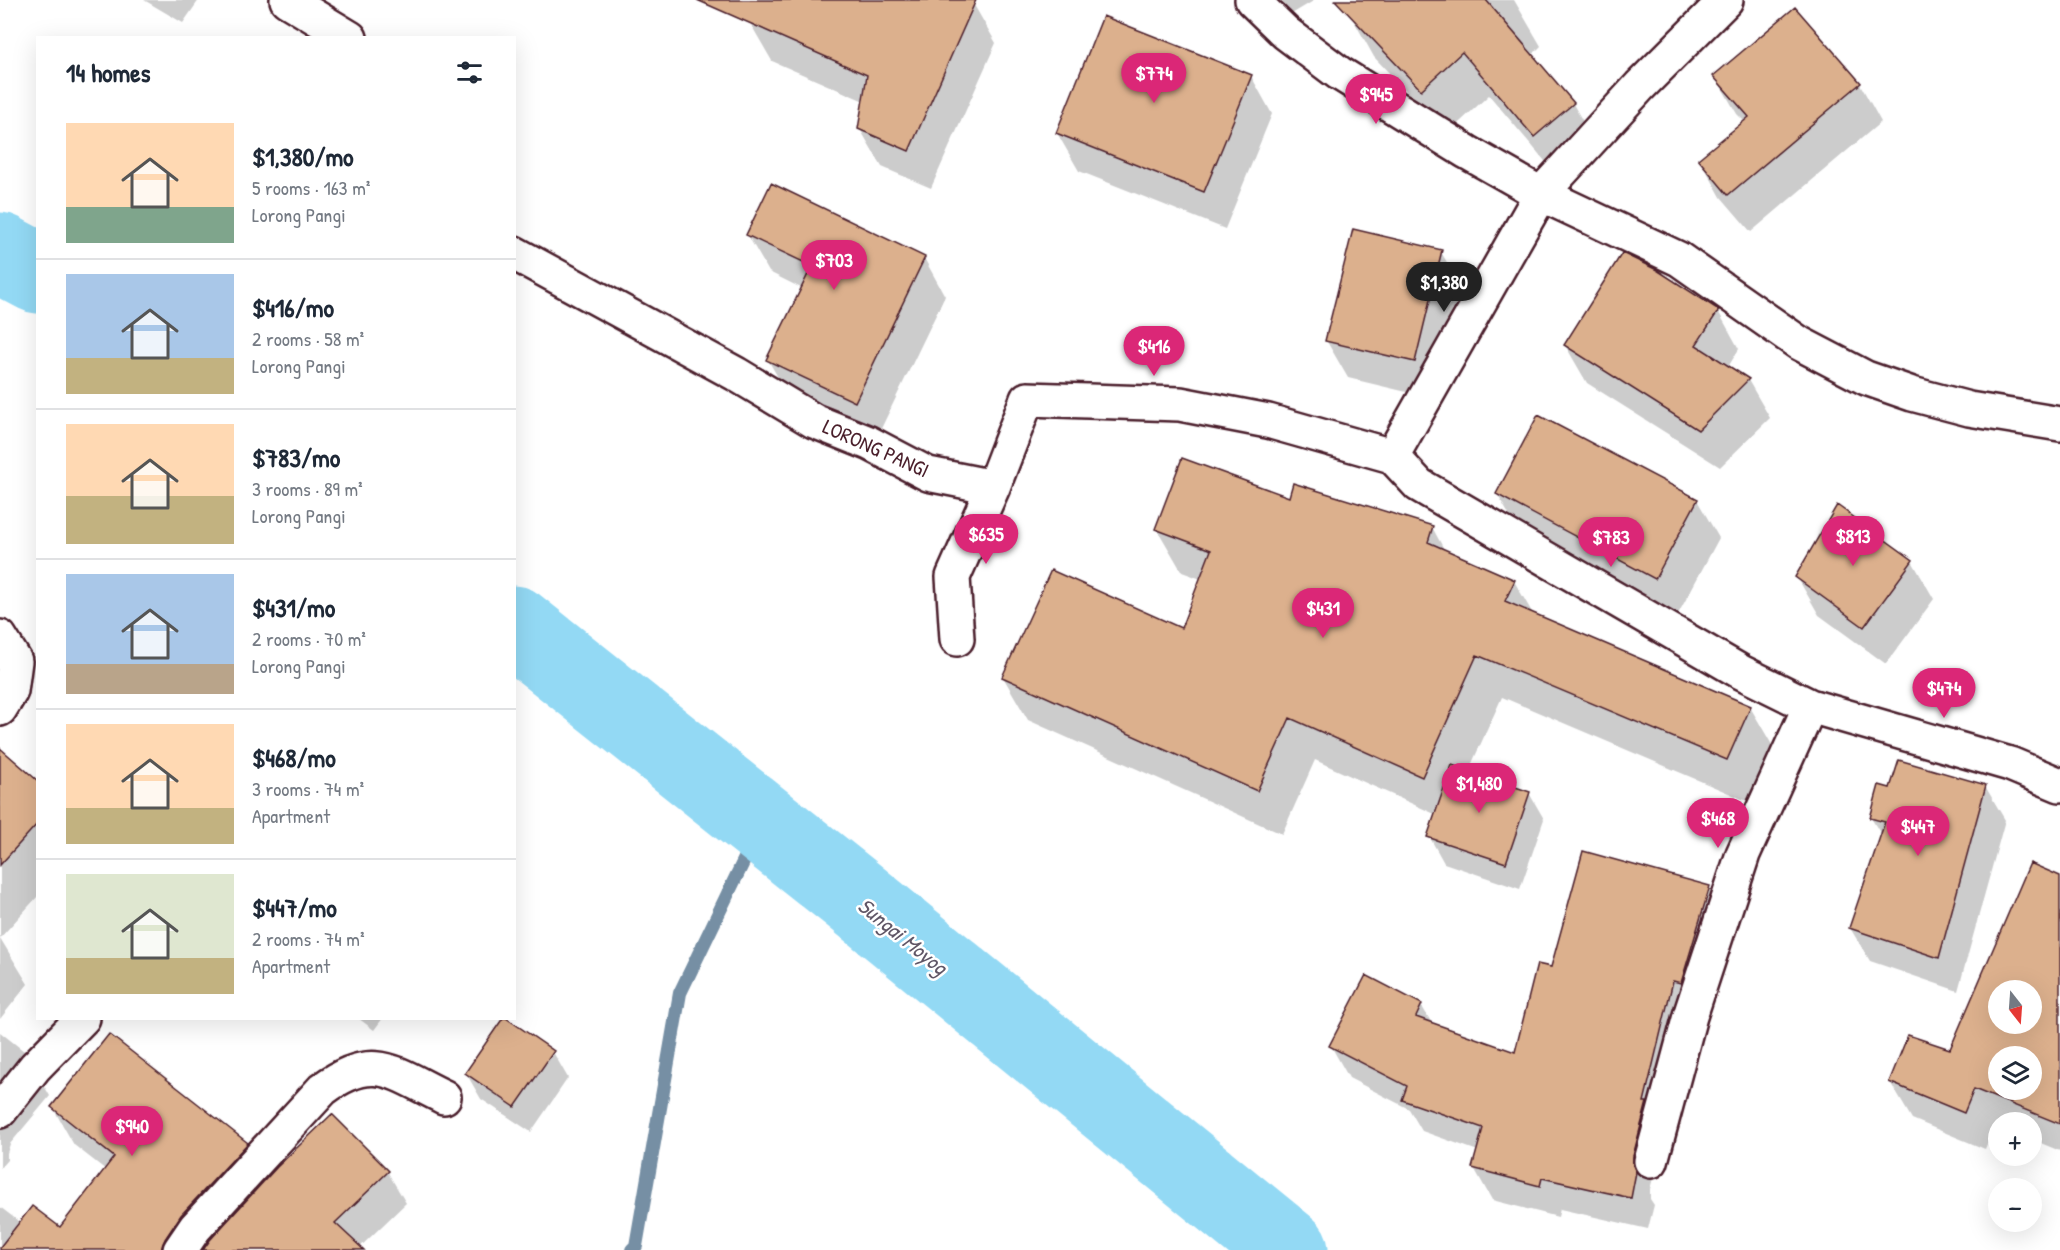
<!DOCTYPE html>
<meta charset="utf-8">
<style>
:root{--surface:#fff;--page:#f6f6f7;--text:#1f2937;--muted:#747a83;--line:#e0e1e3;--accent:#db2777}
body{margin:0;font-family:"Patrick Hand",sans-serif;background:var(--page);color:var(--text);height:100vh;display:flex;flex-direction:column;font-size:22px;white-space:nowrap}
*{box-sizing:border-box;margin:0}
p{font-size:20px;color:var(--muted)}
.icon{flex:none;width:33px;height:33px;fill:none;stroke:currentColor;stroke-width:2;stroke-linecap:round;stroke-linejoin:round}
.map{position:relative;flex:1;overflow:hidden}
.panel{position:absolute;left:36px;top:36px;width:480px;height:984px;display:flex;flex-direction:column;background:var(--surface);border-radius:0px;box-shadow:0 6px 24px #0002}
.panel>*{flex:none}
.needle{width:39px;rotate:163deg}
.controls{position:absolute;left:1988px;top:980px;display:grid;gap:12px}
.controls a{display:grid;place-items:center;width:54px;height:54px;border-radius:50%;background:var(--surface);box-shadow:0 6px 24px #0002;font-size:30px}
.price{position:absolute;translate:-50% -51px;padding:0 14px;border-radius:21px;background:var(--accent);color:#fff;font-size:20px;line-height:39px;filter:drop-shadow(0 2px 3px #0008)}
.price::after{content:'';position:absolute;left:50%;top:36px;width:18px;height:14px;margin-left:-9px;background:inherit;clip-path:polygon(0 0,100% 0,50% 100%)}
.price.selected{background:#222;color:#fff}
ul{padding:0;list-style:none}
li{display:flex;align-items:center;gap:18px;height:150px;padding:0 30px}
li+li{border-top:2px solid var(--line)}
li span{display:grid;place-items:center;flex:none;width:168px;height:120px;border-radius:0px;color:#555}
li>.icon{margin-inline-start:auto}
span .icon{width:72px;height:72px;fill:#fffc;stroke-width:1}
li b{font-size:26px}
h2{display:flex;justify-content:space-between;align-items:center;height:72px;padding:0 30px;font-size:26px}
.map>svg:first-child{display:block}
</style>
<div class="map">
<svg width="2060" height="1250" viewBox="0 0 2060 1250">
<rect width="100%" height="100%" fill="#fff"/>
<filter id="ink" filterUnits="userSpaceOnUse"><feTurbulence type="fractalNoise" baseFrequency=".0167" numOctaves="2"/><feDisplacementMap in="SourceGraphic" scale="12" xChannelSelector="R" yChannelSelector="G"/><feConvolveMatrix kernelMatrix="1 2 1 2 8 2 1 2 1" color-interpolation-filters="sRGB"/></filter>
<g filter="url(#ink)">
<path fill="#0003" fill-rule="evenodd" d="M 144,0 L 199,0 L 183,23 Z
M 761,0 L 963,0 L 974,5 L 996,43 L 931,188 L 882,167 L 860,129 L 864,101 L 772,61 L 750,23 Z
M 1281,0 L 1315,0 L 1290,15 Z
M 1362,0 L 1514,0 L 1541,46 L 1531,56 L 1573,104 L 1598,148 L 1561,180 L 1489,95 L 1447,134 L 1374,57 L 1349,12 Z
M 1795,9 L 1860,84 L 1881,122 L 1751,232 L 1721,197 L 1700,159 L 1745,122 L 1737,114 L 1715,76 Z
M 1251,76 L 1272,114 L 1225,229 L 1079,171 L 1057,133 Z
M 747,234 L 924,258 L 945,296 L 876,439 L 790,398 L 768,360 L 803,289 L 769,272 Z
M 1441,252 L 1463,290 L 1436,399 L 1348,378 L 1326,340 Z
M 1718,311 L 1739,349 L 1728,367 L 1748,380 L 1770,418 L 1720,467 L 1587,383 L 1565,345 Z
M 1497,494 L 1697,500 L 1719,538 L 1677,616 L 1519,532 Z
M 1290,499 L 1432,527 L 1445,551 L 1514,581 L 1533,614 L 1750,707 L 1775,750 L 1752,803 L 1502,697 L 1468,772 L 1529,793 L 1544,819 L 1520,889 L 1444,863 L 1429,836 L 1437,815 L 1315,760 L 1282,834 L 1028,720 L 1003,677 L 1182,630 L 1201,579 L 1182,572 L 1157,529 Z
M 1912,561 L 1934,599 L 1886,664 L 1819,615 L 1797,577 Z
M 0,776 L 38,783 L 38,896 L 0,938 L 28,984 L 0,1019 Z
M 1985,786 L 2005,820 L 1958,991 L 1870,961 L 1850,928 L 1882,836 L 1871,818 L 1891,790 Z
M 2060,877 L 2060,1151 L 2031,1139 L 2031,1122 L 1998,1122 L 1998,1126 L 1995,1125 L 1985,1149 L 1912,1119 L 1890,1082 L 1951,1051 ZM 1998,990 L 2031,990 L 2031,1023 L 1998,1023 ZM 1998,1056 L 2031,1056 L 2031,1089 L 1998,1089 Z
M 1709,887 L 1727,919 L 1650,1189 L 1650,1199 L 1654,1205 L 1648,1229 L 1560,1209 L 1558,1217 L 1492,1200 L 1474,1168 L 1478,1151 L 1422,1131 L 1409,1109 L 1349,1078 L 1331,1046 L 1421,1005 L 1433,1025 L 1516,1054 L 1552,969 Z
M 358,1018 L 383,1018 L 374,1030 Z
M 0,1032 L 24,1051 L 50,1096 L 10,1144 L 7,1153 L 7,1160 L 0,1168 Z
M 553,1052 L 568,1078 L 531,1132 L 481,1099 L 466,1073 Z
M 53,1108 L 246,1144 L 267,1180 L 387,1171 L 406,1203 L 357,1250 L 0,1250 L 0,1207 L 21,1223 L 60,1229 L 106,1170 L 74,1145 Z"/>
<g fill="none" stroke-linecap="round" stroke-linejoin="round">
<path stroke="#768fa4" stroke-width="14" d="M 632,1250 L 636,1246 L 680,993 L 762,823"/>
<path stroke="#93d9f4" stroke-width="81" d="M 0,253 L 38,273
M 514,626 L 853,895 L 1288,1250"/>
</g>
<path fill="#dcb08d" stroke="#4a1f2b" stroke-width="1.5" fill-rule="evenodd" d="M 697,0 L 976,0 L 909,151 L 858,129 L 867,75 Z
M 1335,0 L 1486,0 L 1574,103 L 1534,137 L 1462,52 L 1421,90 Z
M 1795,7 L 1861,83 L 1728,195 L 1698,159 L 1749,117 L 1713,76 Z
M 1103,16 L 1252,75 L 1204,192 L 1056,133 Z
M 771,183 L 925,257 L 855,402 L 766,360 L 812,266 L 746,235 Z
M 1353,229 L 1442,250 L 1415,362 L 1325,341 Z
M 1622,253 L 1657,270 L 1719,310 L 1696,345 L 1749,379 L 1698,430 L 1564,345 Z
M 1538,415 L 1698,499 L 1655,579 L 1496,494 Z
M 1182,458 L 1289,497 L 1293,483 L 1433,526 L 1428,542 L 1515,580 L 1505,601 L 1751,706 L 1727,760 L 1477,655 L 1422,777 L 1290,718 L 1257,791 L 1002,677 L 1051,570 L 1181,628 L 1211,550 L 1155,529 Z
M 1837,505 L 1913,560 L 1864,627 L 1795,577 Z
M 0,748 L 38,781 L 38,823 L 0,865 Z
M 1899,760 L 1986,785 L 1939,958 L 1849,928 L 1885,822 L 1870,818 L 1879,785 L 1890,788 Z
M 1452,765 L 1530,792 L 1506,863 L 1427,837 Z
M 1583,851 L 1710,886 L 1681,983 L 1673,981 L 1644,1102 L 1647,1102 L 1633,1156 L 1633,1165 L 1636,1172 L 1631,1198 L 1542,1178 L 1540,1186 L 1472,1168 L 1483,1128 L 1402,1100 L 1407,1086 L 1329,1046 L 1366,975 L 1422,1004 L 1416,1017 L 1515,1052 L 1537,964 L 1551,967 Z
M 2030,863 L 2060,876 L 2060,1124 L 1974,1089 L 1964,1113 L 1889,1082 L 1908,1035 L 1950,1049 ZM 1998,990 L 2031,990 L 2031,1023 L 1998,1023 ZM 1998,1056 L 2031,1056 L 2031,1089 L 1998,1089 Z
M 503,1018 L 506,1018 L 554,1051 L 515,1107 L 465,1073 Z
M 109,1034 L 248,1143 L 181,1215 L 165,1239 L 161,1250 L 0,1250 L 0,1247 L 32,1206 L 60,1227 L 114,1157 L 51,1107 Z
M 332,1114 L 389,1171 L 335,1223 L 364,1250 L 203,1250 L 210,1240 L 277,1167 Z"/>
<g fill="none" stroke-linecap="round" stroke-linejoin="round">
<g stroke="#4a1f2b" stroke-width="38">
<path id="minor" d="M 287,0 L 350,38
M 1252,0 L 1286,33 L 1339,73 L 1467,152 L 1541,194 L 1679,259 L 1799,343 L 1866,378 L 1912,394 L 1969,409 L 2060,424
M 514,253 L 736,374 L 814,421 L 869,443 L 928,474 L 993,487
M 1392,456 L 1419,485 L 1741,672 L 1810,706 L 2010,764 L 2060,785
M 1392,456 L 1541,194 L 1640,86 L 1726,0
M 0,637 L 15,661 L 11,691 L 0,709
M 957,639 L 953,577 L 993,487 L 1027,399 L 1180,404 L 1268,421 L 1392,456
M 0,1111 L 35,1067 L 83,1018
M 1651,1161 L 1690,1016 L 1743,854 L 1810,706
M 180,1250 L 195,1228 L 323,1089 C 374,1051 394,1073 444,1097"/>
</g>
<use href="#minor" stroke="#fff" stroke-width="33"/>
</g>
</g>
<g text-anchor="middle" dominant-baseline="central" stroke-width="5" stroke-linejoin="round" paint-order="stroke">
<g font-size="21" fill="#4a1f2b" stroke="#fff">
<text transform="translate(876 448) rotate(24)">LORONG PANGI</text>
</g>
<g font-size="22" font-style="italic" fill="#605767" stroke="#fff">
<text transform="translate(903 936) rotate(39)">Sungai Moyog</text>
</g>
</g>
</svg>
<div class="controls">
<a><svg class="needle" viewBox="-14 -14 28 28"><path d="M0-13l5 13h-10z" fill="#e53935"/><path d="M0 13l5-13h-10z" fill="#747a83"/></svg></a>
<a><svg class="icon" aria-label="layers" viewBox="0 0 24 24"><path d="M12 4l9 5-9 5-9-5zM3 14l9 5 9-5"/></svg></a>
<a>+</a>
<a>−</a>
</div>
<b class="price" style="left:1154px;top:104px">$774</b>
<b class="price" style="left:1376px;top:125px">$945</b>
<b class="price" style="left:834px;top:291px">$703</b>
<b class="price selected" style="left:1444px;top:313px">$1,380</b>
<b class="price" style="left:1154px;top:377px">$416</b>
<b class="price" style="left:986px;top:565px">$635</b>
<b class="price" style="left:1853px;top:567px">$813</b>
<b class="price" style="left:1611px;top:568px">$783</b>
<b class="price" style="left:1323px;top:639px">$431</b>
<b class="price" style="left:1944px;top:719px">$474</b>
<b class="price" style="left:1479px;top:814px">$1,480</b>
<b class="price" style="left:1718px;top:849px">$468</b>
<b class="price" style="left:1918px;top:857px">$447</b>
<b class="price" style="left:132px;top:1157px">$940</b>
<section class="panel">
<h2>14 homes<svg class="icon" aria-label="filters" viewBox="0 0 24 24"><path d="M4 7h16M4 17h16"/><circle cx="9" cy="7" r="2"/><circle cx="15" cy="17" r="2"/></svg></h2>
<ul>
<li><span style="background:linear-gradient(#ffd9b3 70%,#7fa58c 0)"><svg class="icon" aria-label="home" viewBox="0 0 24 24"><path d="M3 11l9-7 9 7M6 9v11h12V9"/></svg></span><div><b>$1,380/mo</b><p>5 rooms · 163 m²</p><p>Lorong Pangi</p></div></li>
<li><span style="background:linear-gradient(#a9c7e8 70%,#c2b280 0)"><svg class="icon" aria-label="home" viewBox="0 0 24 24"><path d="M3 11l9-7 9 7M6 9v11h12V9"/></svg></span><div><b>$416/mo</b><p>2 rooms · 58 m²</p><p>Lorong Pangi</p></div></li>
<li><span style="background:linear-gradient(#ffd9b3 60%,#c2b280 0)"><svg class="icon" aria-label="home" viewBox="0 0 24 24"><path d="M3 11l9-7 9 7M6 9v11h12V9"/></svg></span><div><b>$783/mo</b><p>3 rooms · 89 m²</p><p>Lorong Pangi</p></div></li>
<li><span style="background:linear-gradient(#a9c7e8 75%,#b9a48a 0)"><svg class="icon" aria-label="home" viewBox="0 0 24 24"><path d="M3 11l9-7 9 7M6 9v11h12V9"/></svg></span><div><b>$431/mo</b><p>2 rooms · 70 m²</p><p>Lorong Pangi</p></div></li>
<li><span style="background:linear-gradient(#ffd9b3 70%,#c2b280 0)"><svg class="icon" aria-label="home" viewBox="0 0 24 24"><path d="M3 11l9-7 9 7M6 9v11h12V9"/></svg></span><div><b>$468/mo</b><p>3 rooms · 74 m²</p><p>Apartment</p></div></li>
<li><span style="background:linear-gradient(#dfe7d0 70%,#c2b280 0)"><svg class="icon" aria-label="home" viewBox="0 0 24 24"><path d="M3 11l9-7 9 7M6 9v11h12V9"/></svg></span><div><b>$447/mo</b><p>2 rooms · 74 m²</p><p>Apartment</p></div></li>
</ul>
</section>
</div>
